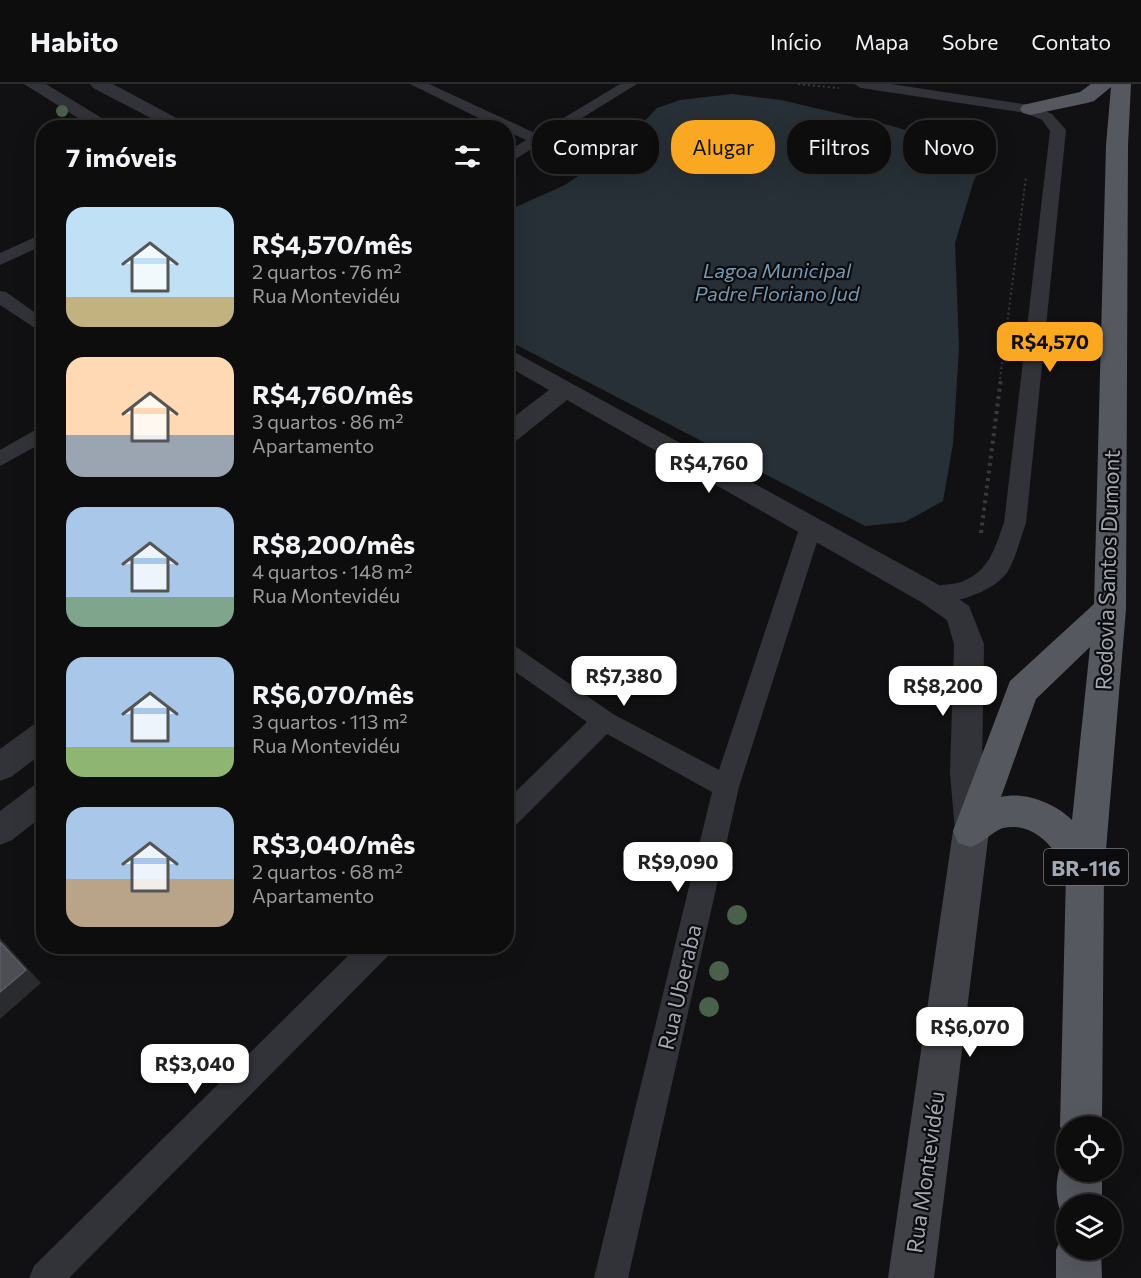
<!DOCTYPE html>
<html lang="pt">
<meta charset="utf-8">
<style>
:root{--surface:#0d0d0e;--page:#1b1b1c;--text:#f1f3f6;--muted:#9a9c9e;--line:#2d2d2e;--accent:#faa722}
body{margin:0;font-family:Commissioner,sans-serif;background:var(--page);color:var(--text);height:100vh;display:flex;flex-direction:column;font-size:22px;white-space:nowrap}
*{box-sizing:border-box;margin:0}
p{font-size:20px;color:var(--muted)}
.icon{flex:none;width:33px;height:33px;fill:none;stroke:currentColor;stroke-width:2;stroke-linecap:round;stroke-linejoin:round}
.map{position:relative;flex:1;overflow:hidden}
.panel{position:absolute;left:36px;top:36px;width:478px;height:834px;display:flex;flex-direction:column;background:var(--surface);border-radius:24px;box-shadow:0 6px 24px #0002,0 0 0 2px var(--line)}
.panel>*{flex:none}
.hud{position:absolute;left:532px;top:36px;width:518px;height:54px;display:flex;gap:12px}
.fabs{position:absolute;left:1056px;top:1032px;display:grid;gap:12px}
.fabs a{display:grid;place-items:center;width:66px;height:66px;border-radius:50%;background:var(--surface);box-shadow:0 6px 24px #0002,0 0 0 2px var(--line);font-size:30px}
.price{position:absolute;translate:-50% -51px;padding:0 14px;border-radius:12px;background:#fff;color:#222;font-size:20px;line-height:39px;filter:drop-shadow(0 2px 3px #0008)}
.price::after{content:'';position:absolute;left:50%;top:36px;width:18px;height:14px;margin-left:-9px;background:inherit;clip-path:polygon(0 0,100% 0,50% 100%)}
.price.active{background:var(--accent);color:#111}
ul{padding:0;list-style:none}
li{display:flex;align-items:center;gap:18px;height:150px;padding:0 30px}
li span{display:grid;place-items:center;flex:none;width:168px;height:120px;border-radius:18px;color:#555}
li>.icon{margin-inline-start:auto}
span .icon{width:72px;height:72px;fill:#fffc;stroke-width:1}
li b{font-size:26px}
h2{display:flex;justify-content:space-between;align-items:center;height:72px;padding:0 30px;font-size:26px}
.chip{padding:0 21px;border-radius:24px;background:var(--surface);box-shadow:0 6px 24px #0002,0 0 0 2px var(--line);font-size:21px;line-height:54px}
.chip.active{background:var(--accent);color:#111}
header{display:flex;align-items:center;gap:36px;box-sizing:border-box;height:84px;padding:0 30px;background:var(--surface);border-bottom:2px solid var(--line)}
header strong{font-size:28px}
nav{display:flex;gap:33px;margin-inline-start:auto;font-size:21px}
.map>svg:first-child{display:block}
</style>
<header>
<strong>Habito</strong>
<nav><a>Início</a><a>Mapa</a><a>Sobre</a><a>Contato</a></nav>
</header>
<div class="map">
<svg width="1141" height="1194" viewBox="0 0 1141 1194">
<rect width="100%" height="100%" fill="#111113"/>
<path fill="#273037" d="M 732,10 L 781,16 L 892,42 L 973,65 L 985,78 L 974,96 L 955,159 L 959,264 L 953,360 L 943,417 L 905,438 L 865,442 L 507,256 L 507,127 L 565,101 L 617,66 L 657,24 L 680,16 Z"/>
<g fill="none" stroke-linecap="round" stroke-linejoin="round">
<path stroke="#383a3f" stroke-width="2" stroke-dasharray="2 3" stroke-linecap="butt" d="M 798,0 L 839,4
M 1000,295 L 1026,93"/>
<path stroke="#383a3f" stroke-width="4" stroke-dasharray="3 4.5" stroke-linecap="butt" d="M 981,449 L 1001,294"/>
<path fill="#323338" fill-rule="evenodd" d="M 410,0 L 429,0 L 537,50 L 620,0 L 637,0 L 507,80 L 507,68 L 526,56 L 507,47 L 507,44 L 499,44 Z
M 854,0 L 891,0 L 1030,21 L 1052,30 L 1066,46 L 1026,439 C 1021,452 1014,481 1005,491 C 989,510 946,524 923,516 L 920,510 L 923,504 C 935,500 949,502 961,498 C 990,487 994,465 1004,439 L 1050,47 L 1042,36 L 1026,29 L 861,4 Z
M 44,149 L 44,161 L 0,181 L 0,169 Z
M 0,207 L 6,208 L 44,235 L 44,250 L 0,221 Z
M 44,341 L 44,358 L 0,382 L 0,366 Z
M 811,434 L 819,436 L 822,442 L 739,703 L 628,1194 L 594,1194 L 712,708 L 607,650 L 516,741 L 507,745 L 507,716 L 587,638 L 507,582 L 507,560 L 515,562 L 613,630 L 719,686 L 800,442 L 803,436 Z
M 358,862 L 392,862 L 388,872 L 69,1194 L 29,1194 L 34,1182 Z"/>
<path fill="#323338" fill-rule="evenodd" d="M 24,0 L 46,0 L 118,44 L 94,44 Z
M 90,0 L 113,0 L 195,44 L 170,44 L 93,4 Z
M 507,264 L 941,502 L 969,522 L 984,560 L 982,689 L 987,747 L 983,757 L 971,762 L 959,757 L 955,747 L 950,689 L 954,560 L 947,536 L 921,518 L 567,316 L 516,357 L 507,360 L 507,338 L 549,306 L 507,282 Z
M 44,637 L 44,668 L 11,693 L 0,697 L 0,665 L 33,641 Z
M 44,698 L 44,731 L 12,756 L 0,761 L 0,727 L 33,702 Z"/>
<path fill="#404248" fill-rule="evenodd" d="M 971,731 L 984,735 L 989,747 L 934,1194 L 888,1194 L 953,747 L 958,735 Z"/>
<path fill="#565860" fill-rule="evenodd" d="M 1091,0 L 1131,0 L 1128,61 L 1126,525 L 1104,790 L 1102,1042 L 1066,1042 L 1066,1057 L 1060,1042 L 1066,790 C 1058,765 1033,737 1003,744 C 993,747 983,759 971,763 L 958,759 L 953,747 L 1010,597 L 1094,520 L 1106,61 L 1111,3 L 1094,17 L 1087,19 L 1030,31 L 1023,29 L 1020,25 L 1023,21 L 1080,8 ZM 1090,563 L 1072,736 C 1055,719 1024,707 1001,713 L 1036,615 Z
M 1066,1072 L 1066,1088 L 1102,1088 L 1102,1120 L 1066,1120 L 1066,1137 C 1053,1122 1054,1086 1066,1072 Z
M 1066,1149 L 1066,1166 L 1101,1166 L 1102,1194 L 1056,1194 L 1056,1166 L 1063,1150 Z"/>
</g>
<g fill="#49604b">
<circle cx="62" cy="27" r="6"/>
<circle cx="693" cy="784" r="10"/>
<circle cx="737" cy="831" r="10"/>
<circle cx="719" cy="887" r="10"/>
<circle cx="709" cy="923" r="10"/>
</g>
<path fill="#2a2b2e" d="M 0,854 L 41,899 L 0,935 Z"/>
<path fill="#4d4e54" stroke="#5a5c63" stroke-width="1.5" d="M 0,858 L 26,886 L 0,908 Z"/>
<g text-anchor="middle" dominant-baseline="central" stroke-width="4.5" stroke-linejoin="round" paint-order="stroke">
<g font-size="20" font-style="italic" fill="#7698b2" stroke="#0c0c0e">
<text x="777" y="186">Lagoa Municipal<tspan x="777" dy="23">Padre Floriano Jud</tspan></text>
</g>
<rect fill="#0c0c0e" stroke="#757982" stroke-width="1.5" x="1044" y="765" width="84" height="36" rx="4.5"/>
<g font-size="21" font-weight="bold" fill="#a2a8b4">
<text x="1086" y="783">BR-116</text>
</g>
<g font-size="22" fill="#a2a8b4" stroke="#0c0c0e">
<text transform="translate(1107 486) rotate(-88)">Rodovia Santos Dumont</text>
<text transform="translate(679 903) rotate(-77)">Rua Uberaba</text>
<text transform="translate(925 1088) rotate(-82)">Rua Montevidéu</text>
</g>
</g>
</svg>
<div class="fabs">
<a><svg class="icon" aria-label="locate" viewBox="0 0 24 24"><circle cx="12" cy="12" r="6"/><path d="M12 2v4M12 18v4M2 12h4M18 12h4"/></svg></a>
<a><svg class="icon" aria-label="layers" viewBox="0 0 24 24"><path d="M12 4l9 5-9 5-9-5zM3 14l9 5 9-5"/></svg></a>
</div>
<b class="price active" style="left:1050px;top:289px">R$4,570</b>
<b class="price" style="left:709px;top:410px">R$4,760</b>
<b class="price" style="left:624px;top:623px">R$7,380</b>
<b class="price" style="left:943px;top:633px">R$8,200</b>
<b class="price" style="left:678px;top:809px">R$9,090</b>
<b class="price" style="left:970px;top:974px">R$6,070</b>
<b class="price" style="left:195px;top:1011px">R$3,040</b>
<div class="hud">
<a class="chip">Comprar</a>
<a class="chip active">Alugar</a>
<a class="chip">Filtros</a>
<a class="chip">Novo</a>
</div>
<section class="panel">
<h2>7 imóveis<svg class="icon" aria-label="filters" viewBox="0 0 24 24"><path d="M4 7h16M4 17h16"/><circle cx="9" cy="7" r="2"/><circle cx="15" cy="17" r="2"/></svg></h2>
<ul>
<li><span style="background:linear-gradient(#bfe0f5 75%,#c2b280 0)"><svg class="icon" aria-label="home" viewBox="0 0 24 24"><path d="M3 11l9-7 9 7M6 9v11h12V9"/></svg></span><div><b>R$4,570/mês</b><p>2 quartos · 76 m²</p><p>Rua Montevidéu</p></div></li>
<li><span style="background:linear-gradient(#ffd9b3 65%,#9aa5b1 0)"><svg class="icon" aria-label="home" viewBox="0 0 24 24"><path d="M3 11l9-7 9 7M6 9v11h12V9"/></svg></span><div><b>R$4,760/mês</b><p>3 quartos · 86 m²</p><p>Apartamento</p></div></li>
<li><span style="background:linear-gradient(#a9c7e8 75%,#7fa58c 0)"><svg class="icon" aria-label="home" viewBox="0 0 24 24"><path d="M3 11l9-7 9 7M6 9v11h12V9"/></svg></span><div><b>R$8,200/mês</b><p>4 quartos · 148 m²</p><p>Rua Montevidéu</p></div></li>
<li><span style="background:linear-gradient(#a9c7e8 75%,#8fb573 0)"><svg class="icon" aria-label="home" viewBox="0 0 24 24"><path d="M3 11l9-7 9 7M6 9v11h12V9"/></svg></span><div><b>R$6,070/mês</b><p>3 quartos · 113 m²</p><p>Rua Montevidéu</p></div></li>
<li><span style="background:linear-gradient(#a9c7e8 60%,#b9a48a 0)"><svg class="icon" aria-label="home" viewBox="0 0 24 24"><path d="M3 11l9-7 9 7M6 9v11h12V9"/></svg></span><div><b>R$3,040/mês</b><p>2 quartos · 68 m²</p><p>Apartamento</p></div></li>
</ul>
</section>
</div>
